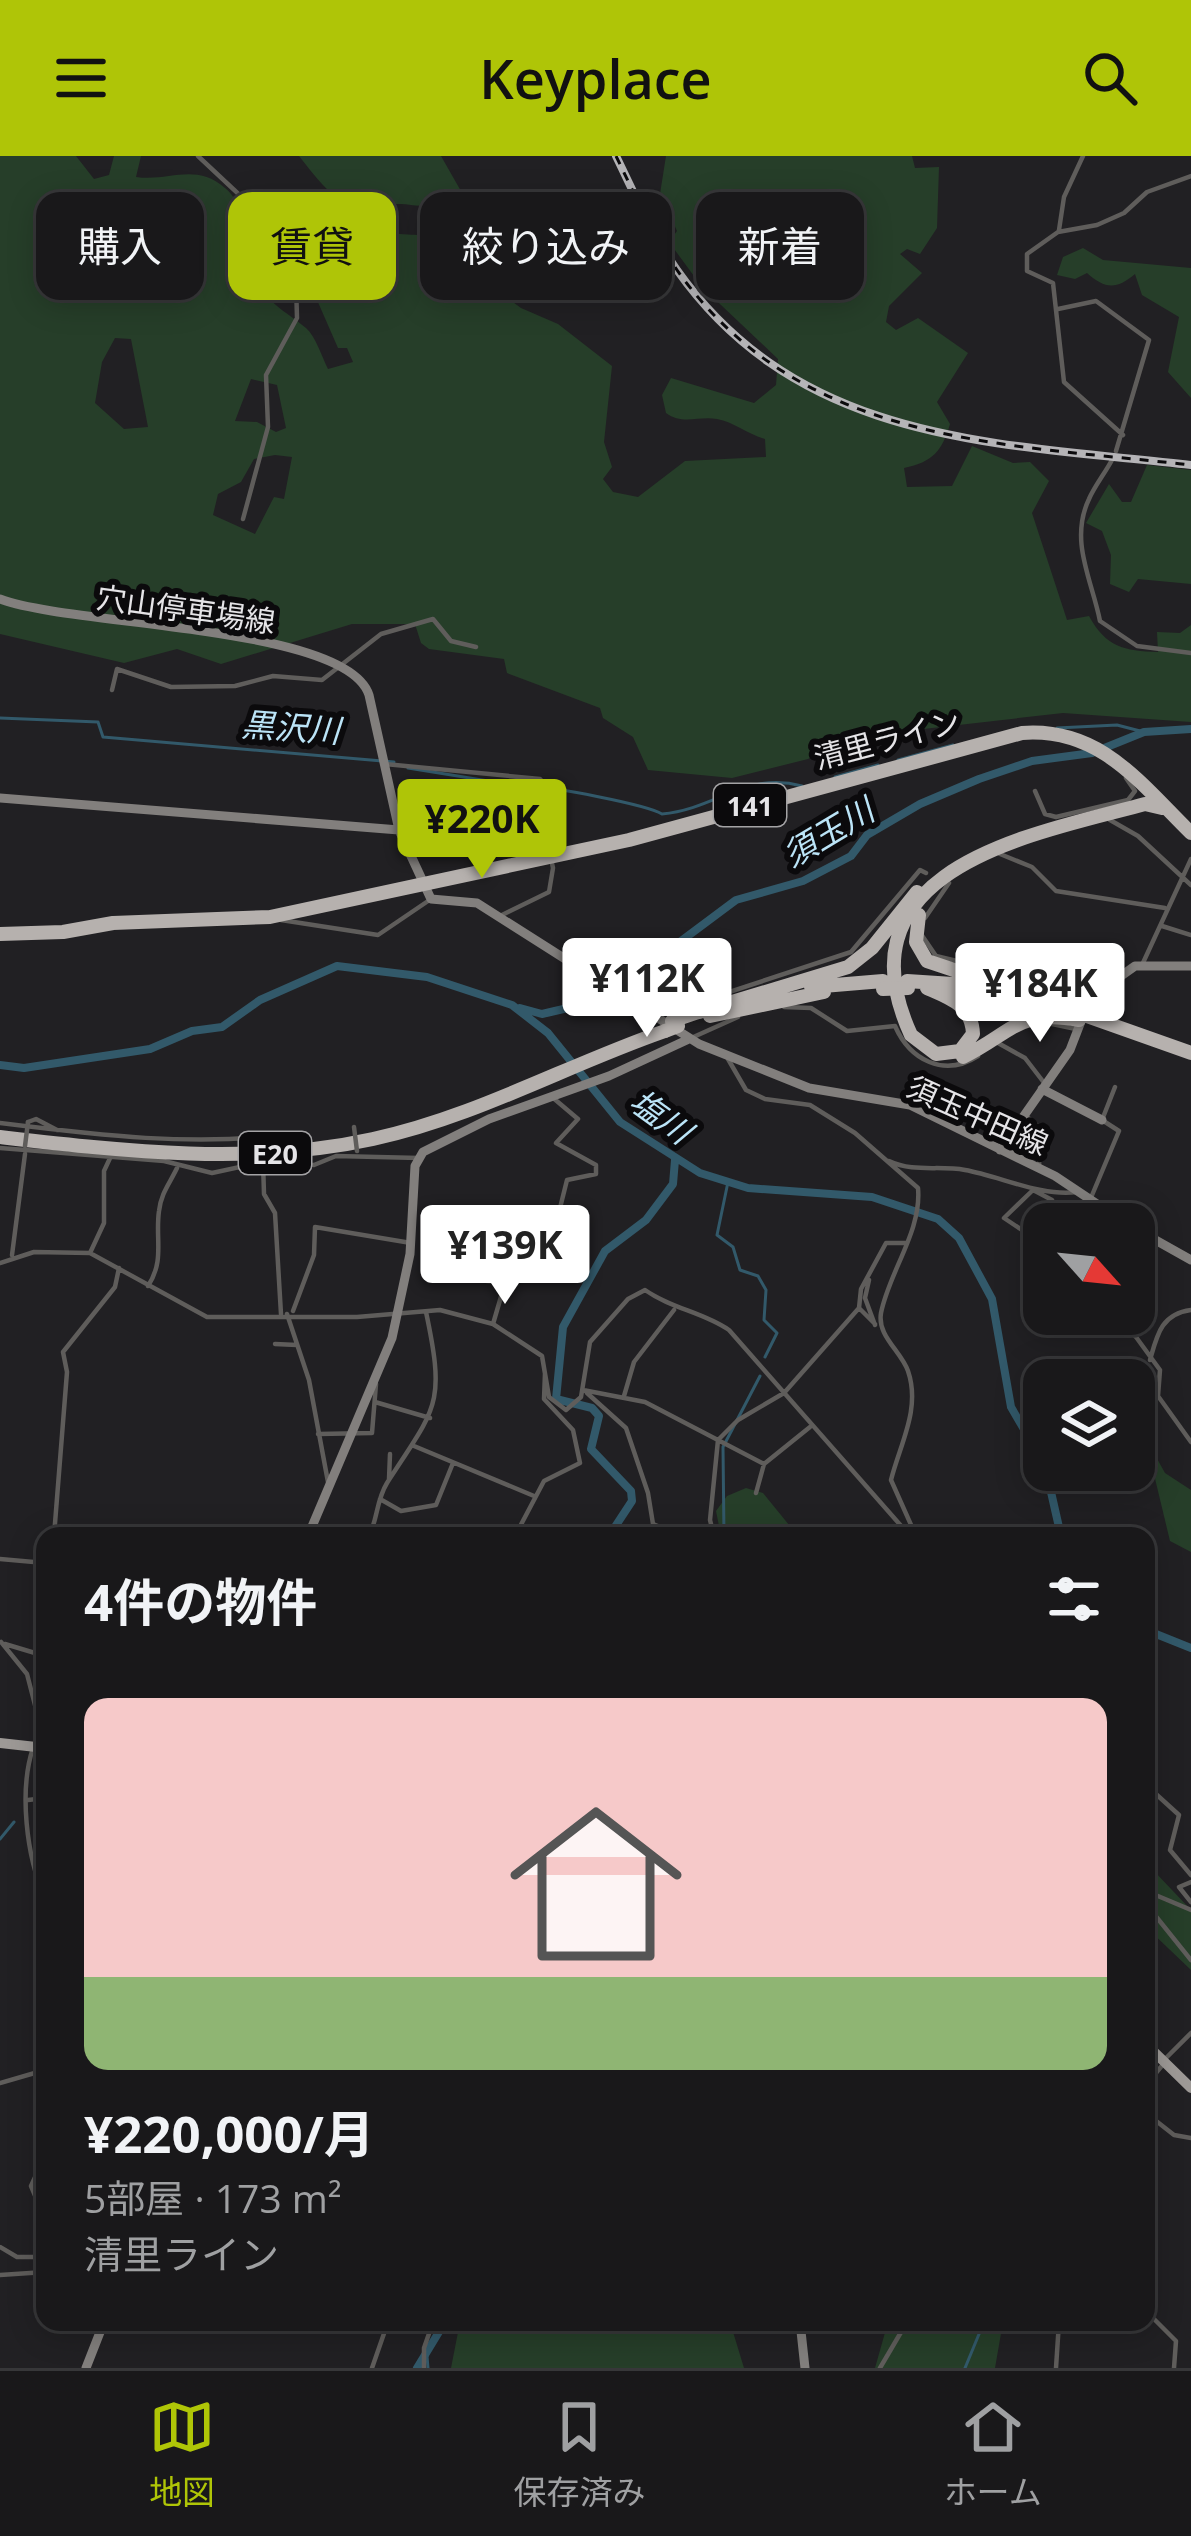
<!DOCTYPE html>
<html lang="ja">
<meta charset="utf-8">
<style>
:root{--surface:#19181a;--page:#222123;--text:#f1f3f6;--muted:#9fa0a2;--line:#373739;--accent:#afc507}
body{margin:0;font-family:"Open Sans","Noto Sans JP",sans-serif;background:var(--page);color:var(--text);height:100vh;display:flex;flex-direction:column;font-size:45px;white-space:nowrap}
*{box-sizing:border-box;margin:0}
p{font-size:39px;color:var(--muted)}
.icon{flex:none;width:66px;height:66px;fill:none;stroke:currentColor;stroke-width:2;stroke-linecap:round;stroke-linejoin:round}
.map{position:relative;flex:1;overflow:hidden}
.drawer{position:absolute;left:36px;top:1371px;width:1119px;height:804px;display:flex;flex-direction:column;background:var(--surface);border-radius:24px;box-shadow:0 6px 30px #0003,0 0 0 3px var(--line)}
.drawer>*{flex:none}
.hud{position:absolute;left:36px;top:36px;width:1119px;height:108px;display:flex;gap:24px}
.needle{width:78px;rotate:117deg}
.tools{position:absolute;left:1023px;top:1047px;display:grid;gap:24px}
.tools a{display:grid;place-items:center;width:132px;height:132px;border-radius:24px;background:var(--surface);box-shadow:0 6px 30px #0003,0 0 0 3px var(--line);font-size:60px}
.price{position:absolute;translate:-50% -102px;padding:0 27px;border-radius:12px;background:#fff;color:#222;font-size:39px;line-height:78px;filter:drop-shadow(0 3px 6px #0008)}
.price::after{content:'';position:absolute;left:50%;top:72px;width:36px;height:27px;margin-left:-18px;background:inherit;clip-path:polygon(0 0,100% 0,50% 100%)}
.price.current{background:var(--accent);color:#111}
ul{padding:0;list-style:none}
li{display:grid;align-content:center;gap:24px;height:636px;padding:0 48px}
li+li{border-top:3px solid var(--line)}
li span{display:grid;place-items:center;height:372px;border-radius:24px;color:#555}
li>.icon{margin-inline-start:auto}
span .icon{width:216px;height:216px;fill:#fffc;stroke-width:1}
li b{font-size:51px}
h2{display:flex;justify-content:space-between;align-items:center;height:144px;padding:0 48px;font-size:51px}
.tag{padding:0 42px;border-radius:24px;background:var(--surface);box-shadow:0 6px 30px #0003,0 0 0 3px var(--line);font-size:42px;line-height:108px}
.tag.current{background:var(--accent);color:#111}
header{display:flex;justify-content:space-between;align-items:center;height:156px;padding:0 48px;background:var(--accent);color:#111;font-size:54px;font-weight:600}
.tab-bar{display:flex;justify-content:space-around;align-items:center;height:168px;border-top:3px solid var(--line);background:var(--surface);font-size:33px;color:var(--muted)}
.tab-bar a{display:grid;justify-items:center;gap:6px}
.tab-bar .current{color:var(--accent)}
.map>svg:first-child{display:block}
</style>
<header><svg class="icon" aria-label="menu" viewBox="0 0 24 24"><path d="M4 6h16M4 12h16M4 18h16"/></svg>Keyplace<svg class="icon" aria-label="search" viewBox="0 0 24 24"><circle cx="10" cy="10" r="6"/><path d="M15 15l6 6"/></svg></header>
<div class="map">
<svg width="1191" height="2212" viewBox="0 0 1191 2212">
<rect width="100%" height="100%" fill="#212023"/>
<path fill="#263e29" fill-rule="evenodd" d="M 0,0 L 76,0 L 94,23 L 109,19 L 114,0 L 141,0 L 136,21 C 169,26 195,6 225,32 C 250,52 242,92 255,119 C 270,151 282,152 306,172 C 316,181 322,201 328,213 L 353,206 L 347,192 L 338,192 L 286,73 L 290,65 C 301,72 403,79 422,79 L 443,60 L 447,49 L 435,45 C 421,54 413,47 397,48 C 338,52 334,44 299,0 L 441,0 L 478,65 L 481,123 L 521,152 L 558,168 L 612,210 L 604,286 L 612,311 L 603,323 L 613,336 L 638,341 L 685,305 L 766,301 L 765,283 C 747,278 734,266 717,263 C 698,260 682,269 666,257 L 662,239 L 671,222 L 754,247 L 776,229 L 778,203 L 702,131 L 669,86 L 677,75 L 660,38 L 666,0 L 912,0 L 915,12 L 939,11 L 937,72 L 920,98 L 907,93 L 900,98 L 922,117 L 889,150 L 886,166 L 896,174 L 918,162 L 968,197 L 937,246 L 950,268 C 942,295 933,306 904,312 L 907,331 L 952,330 L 972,290 L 1013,307 L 1030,306 L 1049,325 L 1032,357 L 1067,464 L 1089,460 C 1106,491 1124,495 1158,496 L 1157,476 L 1180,477 L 1191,469 L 1191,566 L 1063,557 L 844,582 L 808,603 L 732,622 L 648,614 L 633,581 L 603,562 L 600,552 L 507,517 L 504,503 L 429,493 L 421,487 L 415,468 L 352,468 L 221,508 L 177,493 L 124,507 L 0,478 ZM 115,182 L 131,183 L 148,271 L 124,273 L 95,247 L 102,206 ZM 251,223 L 277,229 L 286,272 L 276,276 L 257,266 L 235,265 ZM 275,299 L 292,301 L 284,343 L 274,341 L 255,378 L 213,359 L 218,338 L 241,326 L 254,303 Z
M 1083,92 L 1103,104 L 1191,112 L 1191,242 L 1168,216 L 1179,161 L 1142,139 L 1135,118 C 1116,134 1105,133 1087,117 L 1075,123 L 1057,119 L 1063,101 Z
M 1147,309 L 1191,314 L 1191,428 L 1138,423 L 1129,436 L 1110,428 L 1111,399 L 1102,375 L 1086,367 L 1109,328 L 1122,346 L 1131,346 Z
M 1145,1281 L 1165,1317 L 1191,1334 L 1191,1396 L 1170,1385 Z
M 746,1332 L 763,1337 L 798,1380 L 721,1380 L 716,1355 L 727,1340 Z
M 1146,1680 L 1155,1685 L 1153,1714 L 1191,1754 L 1191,1814 L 1146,1771 Z
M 460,2166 L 730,2166 L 744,2212 L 451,2212 Z
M 888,2166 L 1003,2166 L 995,2212 L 875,2212 Z"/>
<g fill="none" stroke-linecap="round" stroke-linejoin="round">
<path stroke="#32596a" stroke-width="3" d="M 0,562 L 98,566 L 103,581 L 394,606
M 1057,572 L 1117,569 L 1144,576
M 898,604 L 953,589
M 408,612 L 532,632 C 547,629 647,649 662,658 C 717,653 745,615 802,630
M 835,621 L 878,609
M 728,1026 L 717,1079 L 733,1091 L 740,1114 L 758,1120 L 766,1134 L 764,1164 L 777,1177 L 765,1201
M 724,1380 L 723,1291 L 760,1220
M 0,1683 L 14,1666
M 427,2200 L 428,2212
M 965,2212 L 984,2166"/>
<path stroke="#32596a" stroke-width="8" d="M 520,852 L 542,858 L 602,844 L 736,744 L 803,725 L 851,700 L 867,679 L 920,648 L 979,623 L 1032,605 L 1092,597 L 1144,576 L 1191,573
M 0,909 L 24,912 L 150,893 L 192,875 L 222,871 L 260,844 L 337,810 L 427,821 L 512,849 L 548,877 L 620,966 L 700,1017 L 748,1032 L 872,1041 L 938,1063 L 959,1082 L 992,1143 L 1011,1251 L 1044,1308
M 1046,1314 L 1061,1380
M 609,1380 L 632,1345 L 631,1335 L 591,1293 L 599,1260 L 592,1252 L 556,1243 L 563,1171 L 605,1095 L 646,1064 L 673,1028 L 675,1004
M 1146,1474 L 1191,1492
M 417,2212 L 445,2166"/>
<path stroke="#5f5d5b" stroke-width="4.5" d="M 198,0 L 263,61 L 296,128 L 297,162 L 266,219 L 268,271 L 243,363
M 1059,74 L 1064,41 L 1083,0
M 1058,153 L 1096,145 L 1149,184 L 1116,295
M 1123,279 L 1064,226 L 1053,127 L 1027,115 L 1027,98 L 1058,76 L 1097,69 L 1124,57 L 1147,36 L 1191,20
M 1113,302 C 1106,316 1095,329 1089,343 C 1069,385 1092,424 1100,465 L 1137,490 L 1191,497
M 112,534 L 117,513 L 171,531 L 235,530 L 273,520 L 322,524 L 381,478 L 433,463 L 451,485 L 476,491
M 385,608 L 540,623 L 552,637 L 541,655 L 553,712 L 549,736 L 500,760
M 1035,635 L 1045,658 L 1056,661 L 1128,644 L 1135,635 L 1126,622
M 1110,664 L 1138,680 L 1191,729
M 1000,698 L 1032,711 L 1056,735 L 1165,752
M 925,762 L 949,727
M 281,764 L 378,779 L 431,743
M 1162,770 L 1191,779
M 921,778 L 936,800 L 1078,834 L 1090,842 L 1112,838 L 1122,824
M 1073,791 L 1114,823
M 1142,809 L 1191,703
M 784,851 L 811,852 L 847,875 L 895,870 C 910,904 944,922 978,900
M 659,859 L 851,796 L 920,714 L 926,717
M 1052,868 L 1076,873
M 689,883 L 738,861
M 998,887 L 1025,902 L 1045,928
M 728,903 L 746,934 L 765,943 L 810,949 L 855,977 L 918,1032 C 922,1075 889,1116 881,1157 C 877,1180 901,1195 908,1215 C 921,1253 900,1288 891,1324 L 916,1380
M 1026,960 L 1040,972 L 1039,1012
M 28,966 L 36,963 L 57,974
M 0,967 C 97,979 194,991 291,978
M 0,992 L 164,1005 L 212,1017 L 263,1006 L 314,1009 L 336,1000 L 419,1002
M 889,1005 C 914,1017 939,1009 965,1014 C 1000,1020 1041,1041 1077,1036
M 263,1006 L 264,1038 L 275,1057 L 281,1158
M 1035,1035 L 1052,1044 L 1064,1068
M 1090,1044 L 1119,975 L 1102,964 L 1115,931
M 1025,1076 L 1004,1062 L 1033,1034
M 513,1085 L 550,1092 L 567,1024 L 596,1018 L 596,1009 L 556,987 L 578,963 L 552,941
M 90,1097 L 104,1067 L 104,1015 L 111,1000
M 12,1099 L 25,998
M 480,1100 L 512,1103
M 0,1107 L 34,1096 L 90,1097 L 207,1161 L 357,1161 L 440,1154 L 493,1168 L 542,1200 L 549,1241 L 566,1254 L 581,1241 L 590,1186 L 628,1143 L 645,1134 C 672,1153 703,1156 729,1174 L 910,1380
M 476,1116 L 479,1124 L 505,1127
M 869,1124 L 865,1142 L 875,1169
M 148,1130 C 165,1104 155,1083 159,1055 C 161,1037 170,1027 177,1012
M 859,1152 L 875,1168
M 293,1155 L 314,1099 L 315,1071 L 411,1087
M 287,1158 L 309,1224 L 328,1326
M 1106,1158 L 1136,1181 L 1160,1214 L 1158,1240 L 1191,1286
M 493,1168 L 505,1127 L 515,1124 L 512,1103 L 520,1058 L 557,1067
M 275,1188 L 297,1189
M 1150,1204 C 1157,1179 1161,1158 1191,1154
M 583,1234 L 645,1246 L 764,1308
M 587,1237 L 626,1272 L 648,1337 L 653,1368 L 681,1380
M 624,1240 L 634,1206 L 674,1154
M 375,1246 L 430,1262
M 318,1278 L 372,1277 L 376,1228
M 414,1290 L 534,1340
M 389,1323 L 390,1298
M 756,1337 L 764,1308 L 810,1271
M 380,1343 L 401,1355 L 436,1349 L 453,1307
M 54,1380 L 67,1216 L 63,1196 L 115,1131 L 119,1112
M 369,1380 C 378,1362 376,1345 387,1327 C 436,1251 446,1250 426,1156
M 515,1380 L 544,1325 L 580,1307 L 573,1274 L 544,1243 L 545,1217
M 714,1380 L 710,1364 L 718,1284 L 738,1264 L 784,1237 L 859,1152 L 861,1133 L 886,1087 L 906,1087
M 0,1403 L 45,1407
M 1,1486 L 27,1518 L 45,1588
M 5,1488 L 45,1500
M 33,1592 C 19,1634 26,1700 45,1742
M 1146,1629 L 1179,1659 L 1170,1694 L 1191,1719
M 28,1644 L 45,1642
M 1191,1726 L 1179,1731 L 1191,1746
M 1146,1735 L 1191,1754
M 1146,1748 L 1191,1804
M 1165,1903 L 1191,1877
M 0,1927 L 45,1914
M 1146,1929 L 1165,1906
M 1146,1957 L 1174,1979 L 1191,1982
M 45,2016 L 37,2017 L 31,2030 L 45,2063
M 0,2091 L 17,2101 L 37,2101 L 45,2087
M 0,2119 L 45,2116
M 1146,2155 L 1176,2185 L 1174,2212
M 372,2212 L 388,2166
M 424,2212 L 424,2192 L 433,2166
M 880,2212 L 907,2166
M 1056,2212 L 1059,2166"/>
<path stroke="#827f7d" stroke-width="9" d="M 0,443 C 69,470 347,469 369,539 L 399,674 L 431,743 L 477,747 L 699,888 L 809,932 L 910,949 L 1055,1020 L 1127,1068
M 0,642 L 399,674
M 1042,933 L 1102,964
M 1000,994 L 1070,894 L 1090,842 L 1135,810 L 1191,810
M 1134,1072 L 1191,1104
M 308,1380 L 392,1182 L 410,1098 L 415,1010 L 423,996 L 489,963 L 609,920 L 689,883
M 800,2166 L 805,2212
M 86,2212 L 104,2166"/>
<path stroke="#9d9996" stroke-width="10" d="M 0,1587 L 45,1592
M 1146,1888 L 1191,1932"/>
<path stroke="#b6b1ae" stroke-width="14" d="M 919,759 L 916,786 L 927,805 L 1026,838
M 0,778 L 63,776 L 113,767 L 270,761 L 629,684 L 1022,577 C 1100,571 1140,627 1191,677
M 907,825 L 968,829
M 811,831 L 883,825
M 927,832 C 950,842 972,849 973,878 L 960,895 L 936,898 L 911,879 C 834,711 1035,678 1145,648 L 1162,652
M 956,835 L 1029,845
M 1020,837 L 1083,852
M 699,856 L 848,811 L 872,792 L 917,736
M 710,860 L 824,836
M 672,865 L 707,853
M 963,901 C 1012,877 1017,853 1079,864
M 0,981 C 123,995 251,1010 373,983 C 475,961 567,909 665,875"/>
<g stroke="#b5b4b7" stroke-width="8">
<path id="rail" d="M 616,0 C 635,39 652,78 677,114 C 801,289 998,287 1191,309"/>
</g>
<use href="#rail" stroke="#0b0a0c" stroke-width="3" stroke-dasharray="9" stroke-linecap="butt"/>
<path stroke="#5f5d5b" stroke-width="4.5" d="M 354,971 L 357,995
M 291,978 L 293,1003
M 25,990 L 28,966"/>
<path stroke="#b6b1ae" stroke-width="14" d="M 883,833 L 908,832
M 1081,858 L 1191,897
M 665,875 L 678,870"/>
</g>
<g text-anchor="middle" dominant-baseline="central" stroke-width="12" stroke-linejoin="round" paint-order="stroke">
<g fill="#0b0a0c" stroke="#a4a3a5" stroke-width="3">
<rect x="714" y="628" width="72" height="42" rx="9"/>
<rect x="239" y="976" width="72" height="42" rx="9"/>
</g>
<g font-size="27" font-weight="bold" fill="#e5e4e7">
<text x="750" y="649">141</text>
<text x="275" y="997">E20</text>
</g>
<g font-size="30" fill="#e5e4e7" stroke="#0b0a0c">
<text transform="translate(186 453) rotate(8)">穴山停車場線</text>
<text transform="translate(887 583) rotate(-15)">清里ライン</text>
<text transform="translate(978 959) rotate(24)">須玉中田線</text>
</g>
<g font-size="33" font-style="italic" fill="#bbe4f7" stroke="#0b0a0c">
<text transform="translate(291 571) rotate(4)">黒沢川</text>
<text transform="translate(828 676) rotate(-31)">須玉川</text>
<text transform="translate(661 960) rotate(36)">塩川</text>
</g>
</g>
</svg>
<div class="tools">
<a><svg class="needle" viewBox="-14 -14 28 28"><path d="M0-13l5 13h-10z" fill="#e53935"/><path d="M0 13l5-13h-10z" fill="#9fa0a2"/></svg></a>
<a><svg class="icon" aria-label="layers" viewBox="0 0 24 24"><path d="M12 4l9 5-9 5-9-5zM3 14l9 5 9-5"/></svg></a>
</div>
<b class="price current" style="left:482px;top:725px">¥220K</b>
<b class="price" style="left:647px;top:884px">¥112K</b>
<b class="price" style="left:1040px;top:889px">¥184K</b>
<b class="price" style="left:505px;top:1151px">¥139K</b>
<div class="hud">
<a class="tag">購入</a>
<a class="tag current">賃貸</a>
<a class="tag">絞り込み</a>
<a class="tag">新着</a>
</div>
<section class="drawer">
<h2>4件の物件<svg class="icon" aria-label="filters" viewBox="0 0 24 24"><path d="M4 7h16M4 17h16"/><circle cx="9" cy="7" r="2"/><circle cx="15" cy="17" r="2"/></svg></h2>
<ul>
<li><span style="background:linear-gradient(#f6c9c9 75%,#8fb573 0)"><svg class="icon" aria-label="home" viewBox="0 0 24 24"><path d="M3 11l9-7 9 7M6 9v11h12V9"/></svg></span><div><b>¥220,000/月</b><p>5部屋 · 173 m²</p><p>清里ライン</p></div></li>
</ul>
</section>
</div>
<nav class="tab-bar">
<a class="current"><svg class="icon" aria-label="map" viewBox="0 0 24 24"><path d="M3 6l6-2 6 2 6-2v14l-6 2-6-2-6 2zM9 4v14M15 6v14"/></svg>地図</a>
<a><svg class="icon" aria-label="saved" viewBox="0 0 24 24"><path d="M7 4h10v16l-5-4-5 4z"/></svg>保存済み</a>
<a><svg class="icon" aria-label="home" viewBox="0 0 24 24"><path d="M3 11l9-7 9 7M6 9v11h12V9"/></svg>ホーム</a>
</nav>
